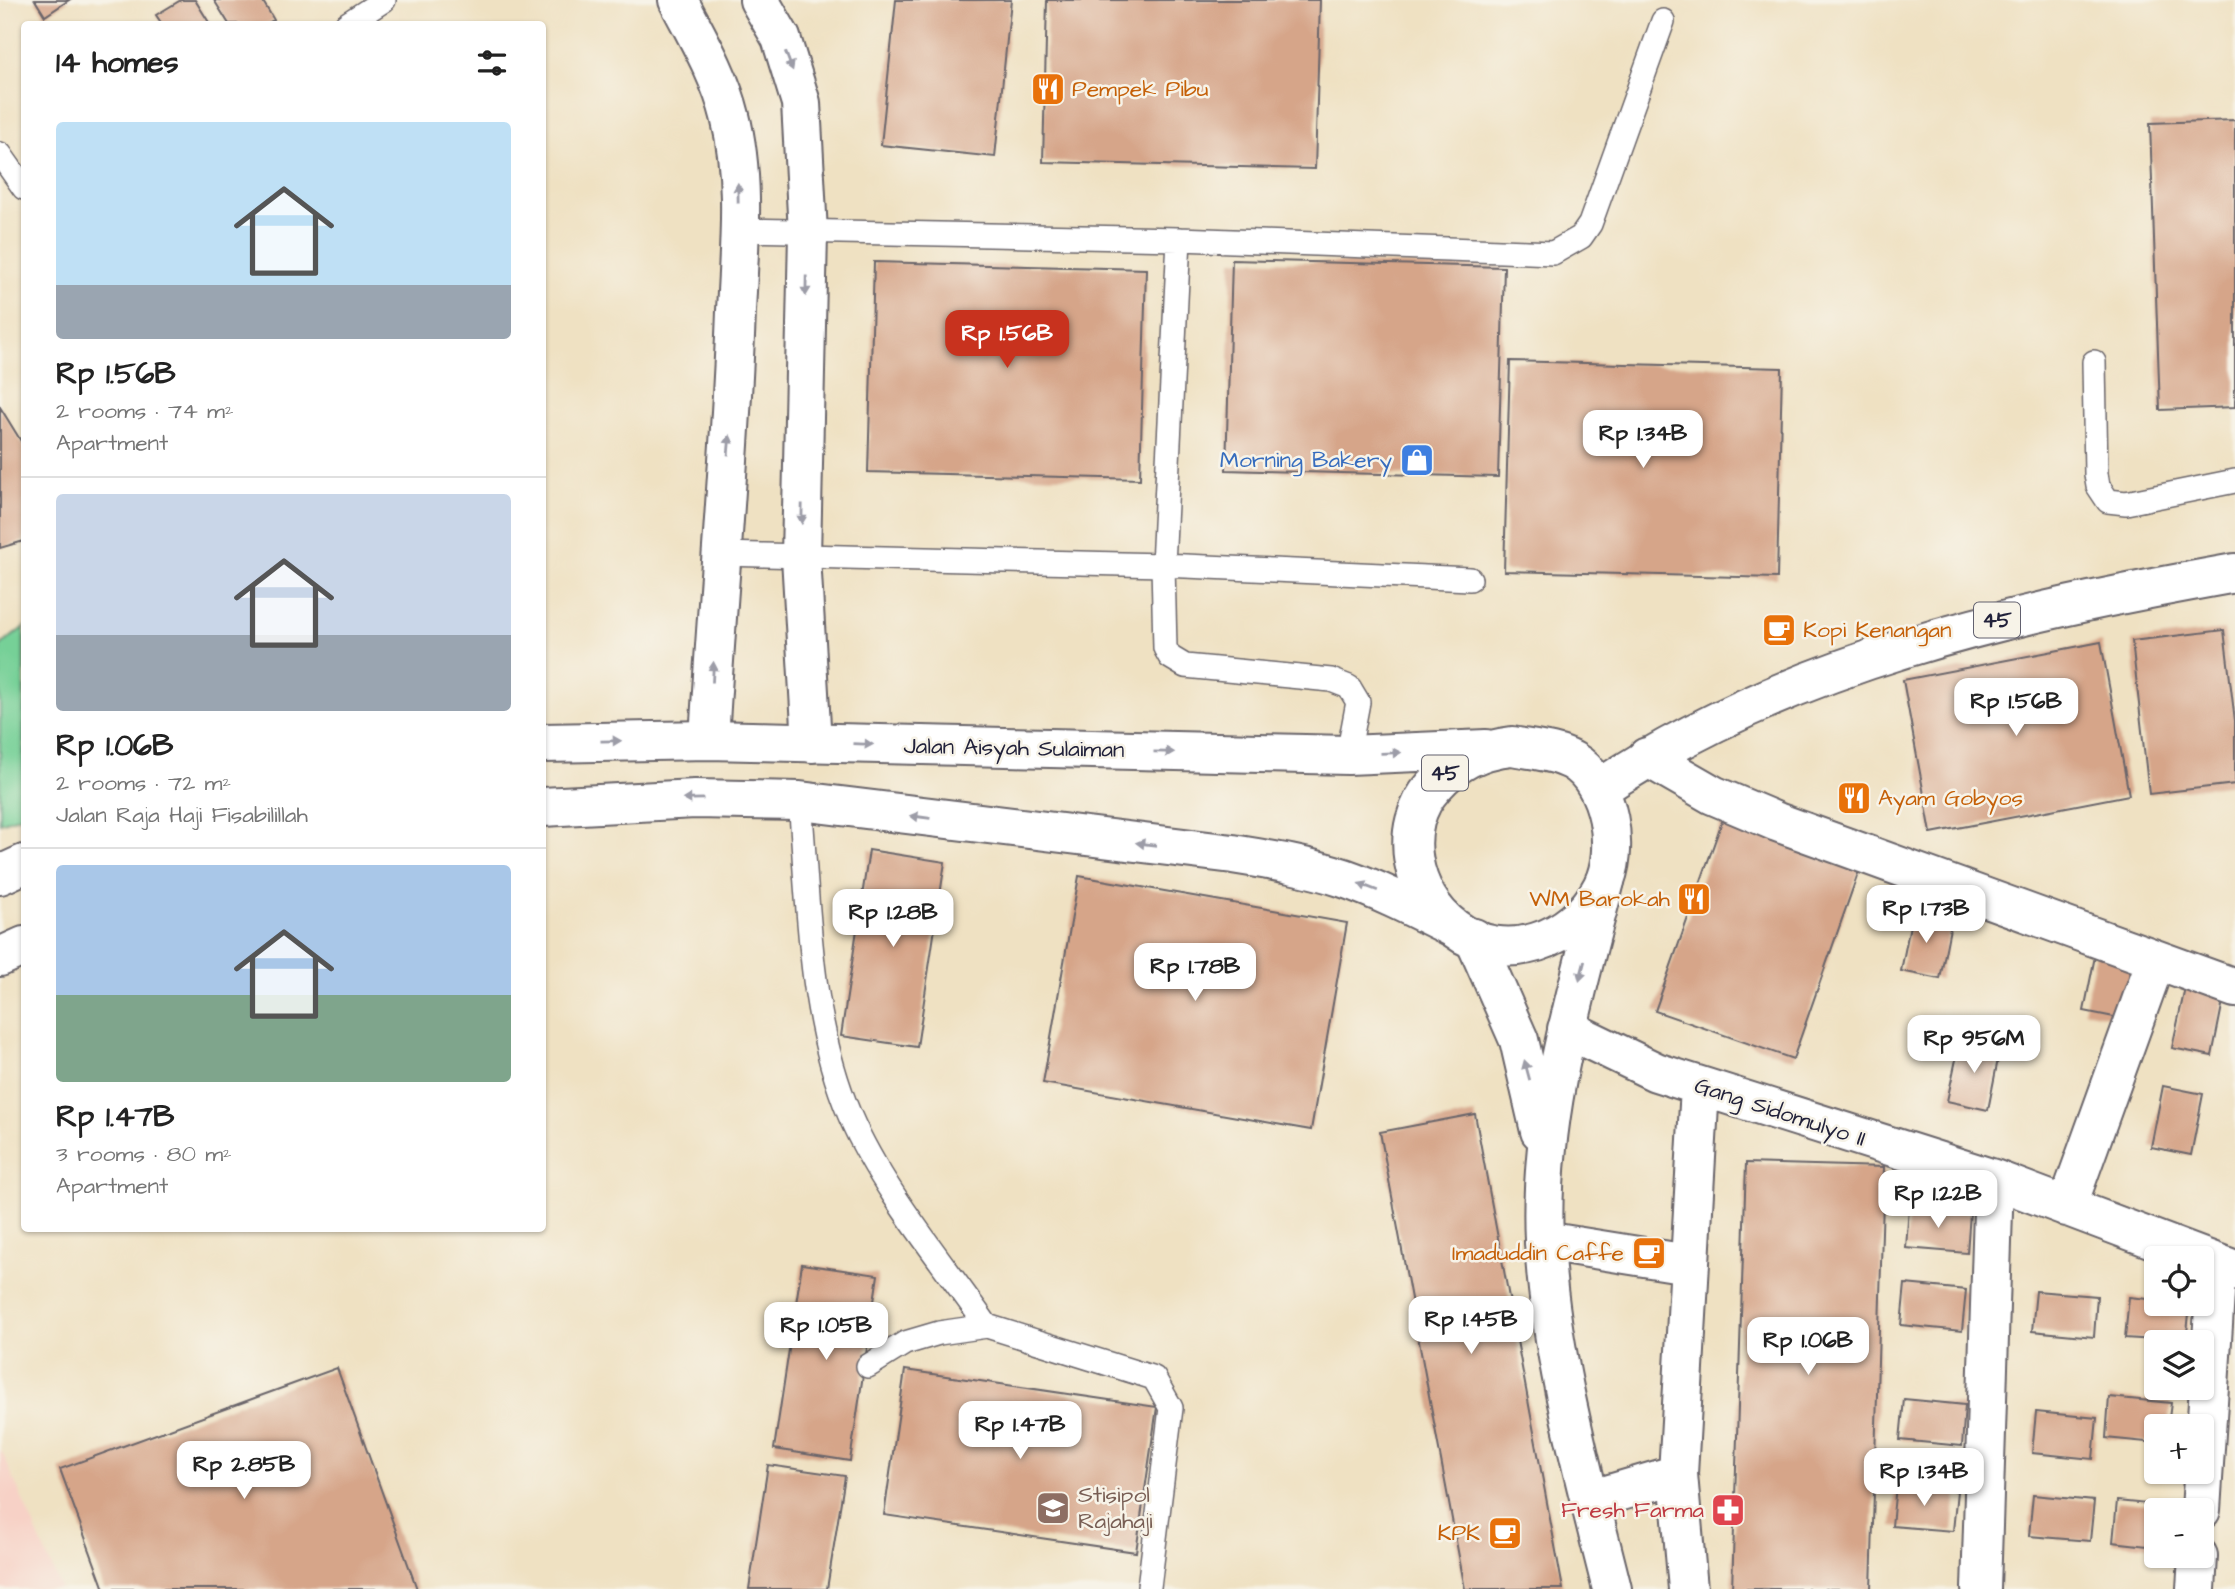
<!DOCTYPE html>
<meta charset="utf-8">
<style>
:root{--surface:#fff;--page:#f6f6f6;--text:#222;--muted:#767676;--line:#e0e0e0;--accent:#c8321e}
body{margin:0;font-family:"Architects Daughter",sans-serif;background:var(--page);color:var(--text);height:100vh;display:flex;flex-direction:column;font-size:26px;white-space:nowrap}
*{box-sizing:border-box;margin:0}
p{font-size:23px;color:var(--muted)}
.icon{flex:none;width:38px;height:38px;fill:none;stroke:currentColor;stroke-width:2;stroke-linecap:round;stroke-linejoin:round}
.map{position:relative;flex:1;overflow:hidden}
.sheet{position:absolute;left:21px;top:21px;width:525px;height:1211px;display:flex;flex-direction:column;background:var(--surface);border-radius:7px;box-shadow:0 2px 5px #0004}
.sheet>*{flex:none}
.buttons{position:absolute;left:2144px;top:1246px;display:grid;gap:14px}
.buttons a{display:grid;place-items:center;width:70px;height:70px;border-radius:7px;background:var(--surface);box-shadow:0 2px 5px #0004;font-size:35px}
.price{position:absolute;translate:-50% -60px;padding:0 16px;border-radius:14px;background:#fff;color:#222;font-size:23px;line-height:46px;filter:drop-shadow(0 2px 4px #0008)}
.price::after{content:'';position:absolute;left:50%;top:42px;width:21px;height:16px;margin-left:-10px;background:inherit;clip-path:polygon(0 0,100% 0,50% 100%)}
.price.selected{background:var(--accent);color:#fff}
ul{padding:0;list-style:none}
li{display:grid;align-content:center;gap:14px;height:371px;padding:0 35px}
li+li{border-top:2px solid var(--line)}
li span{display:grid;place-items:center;height:217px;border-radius:7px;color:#555}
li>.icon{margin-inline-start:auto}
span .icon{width:126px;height:126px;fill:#fffc;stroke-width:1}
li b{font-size:30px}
h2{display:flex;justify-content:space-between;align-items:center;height:84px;padding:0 35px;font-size:30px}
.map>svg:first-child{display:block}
</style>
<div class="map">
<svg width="2235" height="1589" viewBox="0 0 2235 1589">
<rect width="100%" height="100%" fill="#f7f3e8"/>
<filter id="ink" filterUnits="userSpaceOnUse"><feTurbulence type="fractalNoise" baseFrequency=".0143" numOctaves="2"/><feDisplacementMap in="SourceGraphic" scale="14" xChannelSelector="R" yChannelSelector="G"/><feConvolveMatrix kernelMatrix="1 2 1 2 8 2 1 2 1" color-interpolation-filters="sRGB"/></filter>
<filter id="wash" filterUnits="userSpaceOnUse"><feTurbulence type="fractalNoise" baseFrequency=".00686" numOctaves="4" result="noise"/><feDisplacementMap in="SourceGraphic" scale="28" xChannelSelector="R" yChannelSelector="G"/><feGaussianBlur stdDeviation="1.57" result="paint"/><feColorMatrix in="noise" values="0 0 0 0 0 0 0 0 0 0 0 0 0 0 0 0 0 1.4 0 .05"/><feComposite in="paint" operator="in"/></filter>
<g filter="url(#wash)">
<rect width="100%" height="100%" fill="#efe1c2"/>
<path fill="#f7d1c6" d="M 0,1447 L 61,1589 L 0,1589 Z"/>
<path fill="#76d097" stroke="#4c7969" stroke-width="2" d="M 24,627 L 24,815 L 0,823 L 0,646 Z"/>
<g id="blocks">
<path fill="#d6a589" d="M 35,0 L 69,0 L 45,16 Z
M 181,0 L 195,0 L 210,24 L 162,24 L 156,15 Z
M 214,0 L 262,0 L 274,20 L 266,24 L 229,24 Z
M 896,0 L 1011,0 L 995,157 L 881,145 Z
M 1047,0 L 1320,0 L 1315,169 L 1043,162 Z
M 2235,120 L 2235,407 L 2160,410 L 2150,123 Z
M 1232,260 L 1504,267 L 1498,477 L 1226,470 Z
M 874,262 L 1146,269 L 1140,479 L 868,472 Z
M 1510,361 L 1782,368 L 1777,578 L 1504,571 Z
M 0,407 L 24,446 L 24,541 L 0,548 Z
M 2224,630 L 2235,721 L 2235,784 L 2149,794 L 2132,641 Z
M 2101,642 L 2129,795 L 1931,833 L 1903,680 Z
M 1725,813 L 1862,862 L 1793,1059 L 1655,1011 Z
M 869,850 L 945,862 L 917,1047 L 841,1036 Z
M 1079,876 L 1347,923 L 1311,1130 L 1043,1083 Z
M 1913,910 L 1952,918 L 1940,979 L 1901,971 Z
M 2096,951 L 2136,959 L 2124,1019 L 2084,1011 Z
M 2185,988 L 2224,996 L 2212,1056 L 2172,1048 Z
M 1960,1041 L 2000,1049 L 1988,1110 L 1947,1101 Z
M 2163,1086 L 2203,1094 L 2191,1155 L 2151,1147 Z
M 1475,1114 L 1563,1589 L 1465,1589 L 1380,1132 Z
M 1746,1163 L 1884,1167 L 1871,1589 L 1732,1589 Z
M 1909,1207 L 1970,1213 L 1967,1253 L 1906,1248 Z
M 802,1264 L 878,1275 L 850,1461 L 774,1449 Z
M 1905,1284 L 1966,1290 L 1962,1331 L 1901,1325 Z
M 2036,1291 L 2097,1296 L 2094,1337 L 2032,1331 Z
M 2129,1297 L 2156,1300 L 2156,1304 L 2190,1304 L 2186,1342 L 2125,1338 Z
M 337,1368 L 417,1589 L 104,1589 L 60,1469 Z
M 905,1370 L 1157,1407 L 1136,1552 L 884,1515 Z
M 2109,1397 L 2171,1403 L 2168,1426 L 2156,1426 L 2156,1443 L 2106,1438 Z
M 1904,1399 L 1965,1405 L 1962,1446 L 1900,1440 Z
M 2036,1412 L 2097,1418 L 2093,1459 L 2032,1453 Z
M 768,1465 L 845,1476 L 827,1589 L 749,1589 Z
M 1896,1485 L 1957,1491 L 1953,1531 L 1892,1526 Z
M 2033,1495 L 2094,1501 L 2090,1541 L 2029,1536 Z
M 2117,1501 L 2178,1507 L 2177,1510 L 2156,1510 L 2156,1547 L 2113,1542 Z"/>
</g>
</g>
<g filter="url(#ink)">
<use href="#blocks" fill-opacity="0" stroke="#6a656a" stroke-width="2"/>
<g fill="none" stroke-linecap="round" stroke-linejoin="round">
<g stroke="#6a656a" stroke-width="26">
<path id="lane" d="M 347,24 L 384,0
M 0,154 L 24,188
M 739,230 L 1179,239 L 1553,253 L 1581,237 L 1590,224 L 1663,21
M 1179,239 L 1163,565 L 1165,648 L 1170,657 L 1185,666 L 1331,680 L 1349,687 L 1358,702 L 1348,755
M 2094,362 L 2096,474 L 2098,486 L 2108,501 L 2126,503 L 2235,481
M 720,554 L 1163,565 L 1470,579
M 800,801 C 809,906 808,1018 850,1116 C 882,1190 942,1261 987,1326
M 868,1366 L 905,1343 L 939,1333 L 987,1326 L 1154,1378 L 1171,1408 L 1149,1587"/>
</g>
<g stroke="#6a656a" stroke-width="42">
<path id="street" d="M 678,0 C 697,37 720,75 730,116 C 746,179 739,247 736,311 C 731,454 717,597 709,740
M 759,0 L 781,38 L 801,103 L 808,233 L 801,557 L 812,743
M 1647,757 L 1713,795 L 1777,822 L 2235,988
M 1567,1029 L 1656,1072 L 1994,1179 L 2235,1270
M 2067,1207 L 2156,960
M 1544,1241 L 1688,1264
M 1590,1500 L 1678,1474
M 2201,1510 L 2217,1263
M 1688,1589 L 1678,1474 L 1700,1087
M 1981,1589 L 1994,1179
M 2196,1589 L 2198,1556"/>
</g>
<g stroke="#6a656a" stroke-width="42">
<path id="primary" d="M 1605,881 C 1575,998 1538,1118 1544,1240 C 1549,1352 1585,1480 1612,1589
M 1474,938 L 1519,1040 L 1540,1131"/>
</g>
<g stroke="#6a656a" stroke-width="42">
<path id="highway" d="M 542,743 L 709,740 L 1348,755 L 1486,749
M 1512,746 C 1532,750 1555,751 1573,761 C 1610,782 1621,851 1602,887 C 1575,940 1505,967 1454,928 C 1411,896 1396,827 1434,786 C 1456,761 1478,750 1512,746 Z
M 1599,789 C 1791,661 2012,613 2235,573
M 542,807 L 695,799 L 800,801 L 1233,854 C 1270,860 1308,866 1344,878 C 1381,891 1416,909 1452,927
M 0,875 L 24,864
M 0,957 L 24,946"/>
</g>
<use href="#lane" stroke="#fff" stroke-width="23"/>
<use href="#street" stroke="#fff" stroke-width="38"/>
<use href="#primary" stroke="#fff" stroke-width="38"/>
<use href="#highway" stroke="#fff" stroke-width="38"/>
</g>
<defs><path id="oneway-solid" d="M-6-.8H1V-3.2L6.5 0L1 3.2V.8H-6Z" transform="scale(1.75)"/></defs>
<g fill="#9c9ca7">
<use href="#oneway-solid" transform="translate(789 61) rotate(69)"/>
<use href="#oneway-solid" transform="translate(738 193) rotate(-91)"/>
<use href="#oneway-solid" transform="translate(806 286) rotate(91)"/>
<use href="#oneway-solid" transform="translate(729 445) rotate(-85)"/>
<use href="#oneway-solid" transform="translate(802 514) rotate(91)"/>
<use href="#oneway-solid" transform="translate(713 672) rotate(-87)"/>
<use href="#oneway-solid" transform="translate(611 741) rotate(-1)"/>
<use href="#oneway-solid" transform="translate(863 744) rotate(2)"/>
<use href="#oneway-solid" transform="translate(1164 752) rotate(1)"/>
<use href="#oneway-solid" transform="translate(1391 753) rotate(-2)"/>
<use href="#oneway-solid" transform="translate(693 799) rotate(179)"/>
<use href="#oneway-solid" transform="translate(920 817) rotate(-172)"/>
<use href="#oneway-solid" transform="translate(1146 844) rotate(-173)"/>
<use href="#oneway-solid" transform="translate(1368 887) rotate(-159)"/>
<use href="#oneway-solid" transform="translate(1582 971) rotate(105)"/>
<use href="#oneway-solid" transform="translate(1527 1070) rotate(-105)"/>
</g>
</g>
<defs>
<g id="restaurant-square" transform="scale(1.75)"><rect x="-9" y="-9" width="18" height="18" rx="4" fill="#e8710a" stroke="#f7f3e8"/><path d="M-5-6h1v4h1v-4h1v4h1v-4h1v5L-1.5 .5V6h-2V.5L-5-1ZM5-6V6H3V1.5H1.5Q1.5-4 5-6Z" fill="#fff"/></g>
<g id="shop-square" transform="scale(1.75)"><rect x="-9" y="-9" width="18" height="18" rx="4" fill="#3f7fe0" stroke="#f7f3e8"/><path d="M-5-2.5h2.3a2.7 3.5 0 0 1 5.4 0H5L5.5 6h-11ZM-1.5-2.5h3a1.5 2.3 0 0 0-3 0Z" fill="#fff"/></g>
<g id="cafe-square" transform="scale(1.75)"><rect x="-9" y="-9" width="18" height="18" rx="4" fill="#e8710a" stroke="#f7f3e8"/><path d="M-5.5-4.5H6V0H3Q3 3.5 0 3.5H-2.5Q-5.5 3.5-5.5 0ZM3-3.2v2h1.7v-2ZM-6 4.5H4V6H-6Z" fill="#fff"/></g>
<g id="university-square" transform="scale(1.75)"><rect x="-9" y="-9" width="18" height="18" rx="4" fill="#8d6e63" stroke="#f7f3e8"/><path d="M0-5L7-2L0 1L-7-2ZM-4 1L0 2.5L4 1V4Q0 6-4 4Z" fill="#fff"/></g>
<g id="pharmacy-square" transform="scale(1.75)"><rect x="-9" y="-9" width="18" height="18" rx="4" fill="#e0444e" stroke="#f7f3e8"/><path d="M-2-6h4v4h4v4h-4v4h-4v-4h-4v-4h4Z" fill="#fff"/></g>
</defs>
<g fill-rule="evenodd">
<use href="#restaurant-square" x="1048" y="89"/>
<use href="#shop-square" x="1417" y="460"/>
<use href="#cafe-square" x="1779" y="630"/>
<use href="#restaurant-square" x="1854" y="798"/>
<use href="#restaurant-square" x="1694" y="899"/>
<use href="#cafe-square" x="1649" y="1253"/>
<use href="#university-square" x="1053" y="1508"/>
<use href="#pharmacy-square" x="1728" y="1510"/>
<use href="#cafe-square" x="1505" y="1533"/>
</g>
<g text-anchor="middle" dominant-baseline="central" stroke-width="5" stroke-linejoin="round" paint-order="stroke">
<g fill="#f7f3e8" stroke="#62616f" stroke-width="2">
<rect x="1974" y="602.5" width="46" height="35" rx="5"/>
<rect x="1422" y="755.5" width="46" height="35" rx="5"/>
</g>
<g font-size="21" font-weight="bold" fill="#22223b">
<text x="1997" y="620">45</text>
<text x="1445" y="773">45</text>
</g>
<g font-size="23" fill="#c56008" stroke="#f7f3e8" text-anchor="start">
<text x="1072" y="89">Pempek Pibu</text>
<text x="1803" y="630">Kopi Kenangan</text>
<text x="1878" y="798">Ayam Gobyos</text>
<text x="1670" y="899" text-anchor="end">WM Barokah</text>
<text x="1624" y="1253" text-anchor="end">Imaduddin Caffe</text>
<text x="1480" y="1533" text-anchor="end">KPK</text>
</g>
<g font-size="23" fill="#366cbe" stroke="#f7f3e8" text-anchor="end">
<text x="1392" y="460">Morning Bakery</text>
</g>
<g font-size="23" fill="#22223b" stroke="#f7f3e8">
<text transform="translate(1014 748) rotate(1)">Jalan Aisyah Sulaiman</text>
<text transform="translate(1780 1112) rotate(18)">Gang Sidomulyo II</text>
</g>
<g font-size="23" fill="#785e54" stroke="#f7f3e8" text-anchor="start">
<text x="1078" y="1495">Stisipol<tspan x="1078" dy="26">Rajahaji</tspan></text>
</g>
<g font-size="23" fill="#be3a42" stroke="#f7f3e8" text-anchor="end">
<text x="1704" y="1510">Fresh Farma</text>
</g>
</g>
</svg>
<div class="buttons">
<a><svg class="icon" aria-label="locate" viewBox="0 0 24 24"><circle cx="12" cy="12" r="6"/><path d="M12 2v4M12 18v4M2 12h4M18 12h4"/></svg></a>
<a><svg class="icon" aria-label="layers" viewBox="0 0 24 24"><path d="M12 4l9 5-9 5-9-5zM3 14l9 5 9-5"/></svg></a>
<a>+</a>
<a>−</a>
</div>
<b class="price selected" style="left:1007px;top:370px">Rp 1.56B</b>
<b class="price" style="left:1643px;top:470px">Rp 1.34B</b>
<b class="price" style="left:2016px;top:738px">Rp 1.56B</b>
<b class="price" style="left:1926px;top:945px">Rp 1.73B</b>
<b class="price" style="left:893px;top:949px">Rp 1.28B</b>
<b class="price" style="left:1195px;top:1003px">Rp 1.78B</b>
<b class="price" style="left:1974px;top:1075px">Rp 956M</b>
<b class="price" style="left:1938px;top:1230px">Rp 1.22B</b>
<b class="price" style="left:1471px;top:1356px">Rp 1.45B</b>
<b class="price" style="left:826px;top:1362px">Rp 1.05B</b>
<b class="price" style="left:1808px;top:1377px">Rp 1.06B</b>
<b class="price" style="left:1020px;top:1461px">Rp 1.47B</b>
<b class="price" style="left:244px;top:1501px">Rp 2.85B</b>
<b class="price" style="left:1924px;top:1508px">Rp 1.34B</b>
<section class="sheet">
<h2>14 homes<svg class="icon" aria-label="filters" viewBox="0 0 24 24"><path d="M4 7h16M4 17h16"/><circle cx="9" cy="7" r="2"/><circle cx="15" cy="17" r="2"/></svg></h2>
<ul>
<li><span style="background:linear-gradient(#bfe0f5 75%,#9aa5b1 0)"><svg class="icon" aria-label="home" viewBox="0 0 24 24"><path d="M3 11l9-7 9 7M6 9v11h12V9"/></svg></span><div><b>Rp 1.56B</b><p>2 rooms · 74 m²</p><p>Apartment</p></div></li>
<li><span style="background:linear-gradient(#c9d6e8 65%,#9aa5b1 0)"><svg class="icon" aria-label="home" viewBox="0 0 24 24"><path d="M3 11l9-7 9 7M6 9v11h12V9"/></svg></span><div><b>Rp 1.06B</b><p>2 rooms · 72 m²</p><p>Jalan Raja Haji Fisabilillah</p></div></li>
<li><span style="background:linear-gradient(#a9c7e8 60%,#7fa58c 0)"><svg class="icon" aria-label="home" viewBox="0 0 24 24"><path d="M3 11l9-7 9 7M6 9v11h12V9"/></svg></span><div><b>Rp 1.47B</b><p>3 rooms · 80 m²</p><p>Apartment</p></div></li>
</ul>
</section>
</div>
